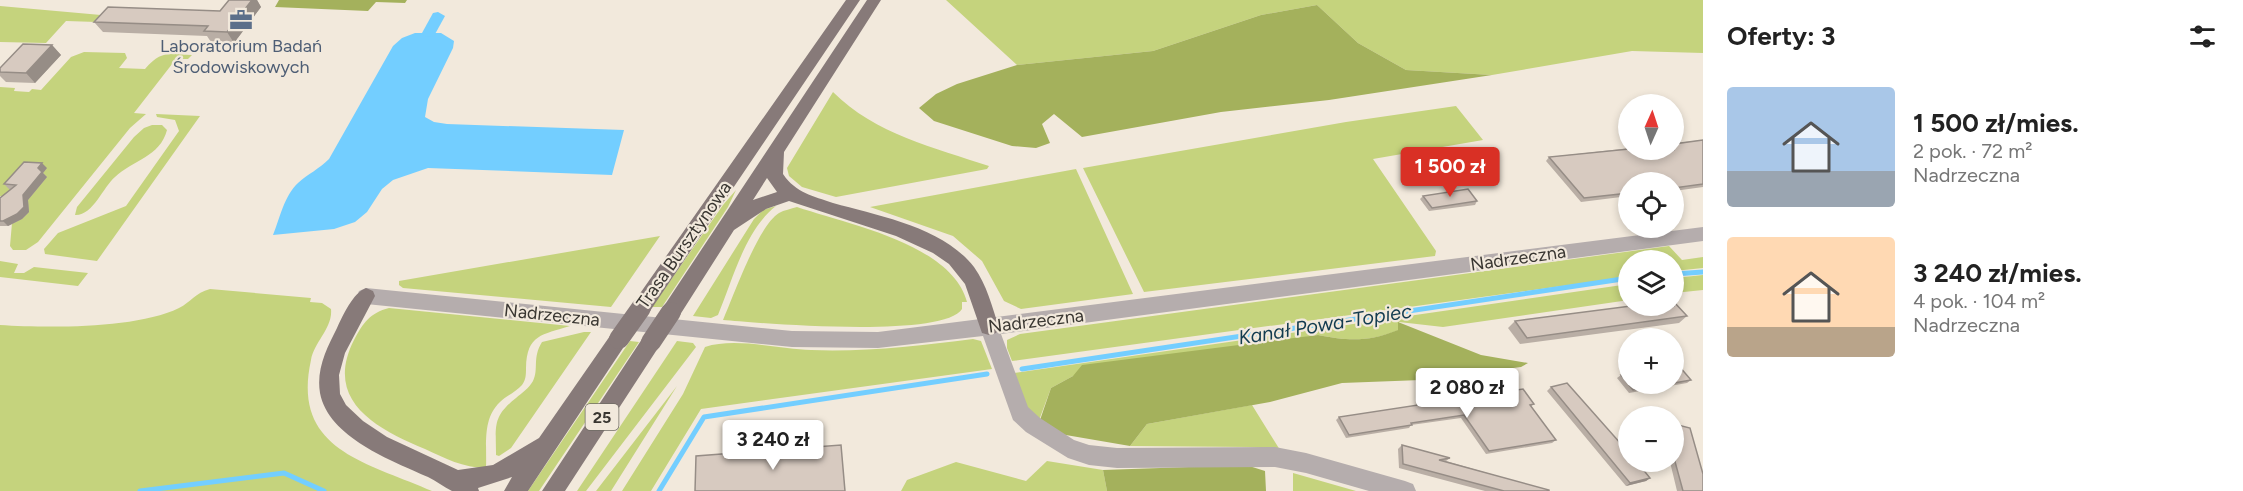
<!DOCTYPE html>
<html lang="pl">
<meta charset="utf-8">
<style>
:root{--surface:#fff;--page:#f6f6f6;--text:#222;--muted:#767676;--accent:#d93025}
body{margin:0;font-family:Figtree,sans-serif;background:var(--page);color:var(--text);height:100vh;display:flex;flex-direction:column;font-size:22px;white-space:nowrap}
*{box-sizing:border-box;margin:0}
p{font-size:20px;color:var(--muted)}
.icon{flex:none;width:33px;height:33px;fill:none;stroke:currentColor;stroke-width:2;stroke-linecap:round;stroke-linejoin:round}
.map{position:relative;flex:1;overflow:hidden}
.panel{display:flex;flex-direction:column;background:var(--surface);width:540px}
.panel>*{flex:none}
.needle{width:39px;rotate:3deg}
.controls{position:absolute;left:1618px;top:94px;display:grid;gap:12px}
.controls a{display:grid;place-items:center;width:66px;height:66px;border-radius:50%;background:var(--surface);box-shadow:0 3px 9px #0003;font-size:30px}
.price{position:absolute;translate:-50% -51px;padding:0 14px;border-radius:6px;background:#fff;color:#222;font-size:20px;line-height:39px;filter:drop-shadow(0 2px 3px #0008)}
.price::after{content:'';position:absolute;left:50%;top:36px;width:18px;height:14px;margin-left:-9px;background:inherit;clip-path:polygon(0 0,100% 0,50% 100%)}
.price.on{background:var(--accent);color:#fff}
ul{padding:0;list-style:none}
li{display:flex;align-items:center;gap:18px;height:150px;padding:0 24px}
li span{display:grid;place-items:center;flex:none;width:168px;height:120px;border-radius:6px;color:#555}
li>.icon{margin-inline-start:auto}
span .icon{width:72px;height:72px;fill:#fffc;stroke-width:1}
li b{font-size:26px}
h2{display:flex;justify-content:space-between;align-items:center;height:72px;padding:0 24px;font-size:26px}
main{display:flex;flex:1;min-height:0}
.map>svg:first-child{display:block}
</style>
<main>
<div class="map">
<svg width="1703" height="491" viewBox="0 0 1703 491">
<rect width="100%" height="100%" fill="#f2e9dc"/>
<path fill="#c5d37d" d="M 946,0 L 1703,0 L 1703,53 L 1632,51 L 1492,75 L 1406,70 L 1358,43 L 1317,5 L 1261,15 L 1153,51 L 1017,65 Z
M 0,6 L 101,15 L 101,18 L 97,22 L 66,21 L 46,43 L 0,42 Z
M 84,52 L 125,53 L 127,58 L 119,68 L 145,69 C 161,50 169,54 192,55 L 188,59 L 176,59 L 134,113 L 146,114 L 130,128 L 38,242 L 26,250 L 13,250 L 10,246 L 14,200 L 16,197 L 0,196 L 0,87 L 15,88 L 14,91 L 29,92 L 32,89 L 41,90 L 71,57 Z
M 833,92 C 875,134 935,148 989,166 L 987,169 L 836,197 L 802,187 L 789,176 L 787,168 Z
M 1456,106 L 1483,140 L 1373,159 L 1436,251 L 1435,256 L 1144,292 L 1083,168 L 1346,122 Z
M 156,114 L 200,116 L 97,261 L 45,254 L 44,249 L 58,233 L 126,206 L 179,131 L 175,120 L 157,117 Z
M 152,125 L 162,125 L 167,130 C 160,157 133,160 115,177 C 103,187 93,216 75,215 L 77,207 L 134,137 L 144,128 Z
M 1076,169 L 1133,294 L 1021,309 L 1004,301 L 982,261 L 953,236 L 870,207 Z
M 736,190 L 728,207 L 662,307 L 652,307 L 723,205 Z
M 776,206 C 745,230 733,279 718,315 L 711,318 L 693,316 L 754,219 L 763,210 Z
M 797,207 C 847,224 952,244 967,302 L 962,302 L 962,309 C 943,339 760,323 723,320 C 734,295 758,226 779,213 C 784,210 791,209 797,207 Z
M 660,236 L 611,307 L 403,288 L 399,285 L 399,281 Z
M 1669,246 L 1682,260 L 1703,257 L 1703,268 L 1674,271 L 1674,261 L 1629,261 L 1629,277 L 1012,361 L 1007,348 L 1007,340 L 1020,334 Z
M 0,261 L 18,264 L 14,273 L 24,273 L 34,267 L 88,273 L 78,286 L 0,277 Z
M 1703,275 L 1703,290 L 1674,293 L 1674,278 Z
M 1629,284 L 1629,300 L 1443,327 L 1399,322 L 1399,330 C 1368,342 1349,341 1318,335 L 1073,376 L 1051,388 L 1038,423 L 1031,420 L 1014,373 Z
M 210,289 L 311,298 L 310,302 L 322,303 L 331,309 C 333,328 314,342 311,360 C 291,450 366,462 432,491 L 0,491 L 0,325 C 48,328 136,329 179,308 C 191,302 195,293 210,289 Z
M 389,308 L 570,326 C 542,335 527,334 526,368 C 526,374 526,380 522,385 C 516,392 506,396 500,402 C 482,419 487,445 486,468 C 463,468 445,458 425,449 C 377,429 323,401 354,340 C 363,323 370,313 389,308 Z
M 584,332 L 591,332 L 511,448 L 499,456 L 496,455 C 496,426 492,417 516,398 C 522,393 529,388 533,381 C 539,369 532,358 542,342 Z
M 973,339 L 981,341 L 992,369 L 701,409 L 651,491 L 622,491 L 683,394 L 705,347 C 735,337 778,349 811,350 C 865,352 919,346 973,339 Z
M 630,341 L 639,342 L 539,491 L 528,491 Z
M 677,341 L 693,343 L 696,347 L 586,491 L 577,491 Z
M 677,386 L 611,491 L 596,491 Z
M 1252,405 L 1280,450 L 1251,447 L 1130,446 L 1147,424 Z
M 1047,461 L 1103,470 L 1107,491 L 901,491 L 907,480 L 956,462 L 1026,481 Z
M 1293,473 L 1356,491 L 1293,491 Z"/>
<path fill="#a4b15c" d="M 279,0 L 407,0 L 405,3 L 376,2 L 368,11 L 275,7 Z
M 1317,5 L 1358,43 L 1406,70 L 1492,75 L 1329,100 L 1221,112 L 1082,137 L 1054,114 L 1042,124 L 1050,143 L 1036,148 L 1012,146 L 934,121 L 919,108 L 936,94 L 957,84 L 1017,65 L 1153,51 L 1261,15 Z
M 1398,322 L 1481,355 L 1528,363 L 1521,367 L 1421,380 L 1342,383 L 1270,402 L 1147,424 L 1130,446 L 1060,434 L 1039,423 L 1051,388 L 1073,376 L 1082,365 L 1318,335 C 1349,341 1368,342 1398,330 Z
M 1246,465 L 1265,471 L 1266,491 L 1107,491 L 1103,470 Z"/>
<path fill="#73ceff" d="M 415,33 L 441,33 L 454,41 L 453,48 L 428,99 L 425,117 L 434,122 L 447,124 L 624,130 L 612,175 L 428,168 L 393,180 L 382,189 L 367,212 L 355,222 L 334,229 L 273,235 C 280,218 284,196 298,183 C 308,174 319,169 329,159 L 393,46 L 402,38 Z"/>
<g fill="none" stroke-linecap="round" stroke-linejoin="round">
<path stroke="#73ceff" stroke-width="5" d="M 1674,274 L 1703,272
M 1022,369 L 1629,278
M 140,491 L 284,473 L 324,491
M 659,491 L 704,417 L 987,374"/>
<path fill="#73ceff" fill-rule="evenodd" d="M 438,12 L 445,16 L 434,36 L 429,37 L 424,36 L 422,33 L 433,13 Z"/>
<path fill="#b5adad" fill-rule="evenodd" d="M 1703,227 L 1703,241 L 1001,334 L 1028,407 L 1040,418 L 1074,440 L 1089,445 L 1117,448 L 1275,447 L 1306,453 L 1405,481 L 1413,484 L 1416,491 L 1369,491 L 1306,473 L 1275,467 L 1117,468 L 1089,465 L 1068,458 L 1026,432 L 1013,420 L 983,336 L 878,348 L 792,347 L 366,304 L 359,301 L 357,296 L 359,291 L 366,288 L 792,331 L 878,332 Z"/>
<path fill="#877a79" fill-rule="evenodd" d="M 846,0 L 860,0 L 648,314 L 641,316 L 634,314 L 632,308 L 634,302 Z
M 867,0 L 881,0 L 784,152 L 783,174 C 796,193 813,196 833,203 C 879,216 943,227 974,267 C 987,285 992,307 999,327 L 996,333 L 989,335 L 982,333 L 965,284 L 949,264 L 933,253 L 896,236 L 789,201 L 766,209 L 734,230 L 678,318 L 671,320 L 664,318 L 661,312 L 664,306 ZM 767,178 L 777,192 L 753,200 Z
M 366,288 L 373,291 L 375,296 L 345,353 L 339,375 L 340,394 L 346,405 L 363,421 L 387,437 L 458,470 L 493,465 L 539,438 L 612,333 L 619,331 L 626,333 L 629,339 L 528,491 L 504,491 L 512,477 L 478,488 L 479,491 C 471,491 459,491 452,491 C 444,487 436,481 428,477 C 392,461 328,437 320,393 C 316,369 327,348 337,328 C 343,315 353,293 366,288 Z
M 651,334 L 658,336 L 661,342 L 658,348 L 565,491 L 542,491 L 644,336 Z"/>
<path stroke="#877a79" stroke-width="20" d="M 619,339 L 641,308
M 651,342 L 671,312"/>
</g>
<path fill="#b9aea5" d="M 229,0 L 257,0 L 261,7 L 234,43 L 211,42 L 207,36 L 103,32 L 94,22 L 220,11 Z
M 52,45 L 61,55 L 35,83 L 6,82 L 0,76 L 0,68 Z
M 1703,140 L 1703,187 L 1674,191 L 1674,183 L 1629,183 L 1629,196 L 1581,202 L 1546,161 L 1549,157 Z
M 47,168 L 43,173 L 47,177 L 28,200 L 29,212 L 22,219 L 8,226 L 0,226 L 0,198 L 11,189 L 9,189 L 4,184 Z
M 1423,196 L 1477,201 L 1475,205 L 1429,211 L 1420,199 Z
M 1687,316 L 1679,323 L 1520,344 L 1508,328 L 1515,321 Z
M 1674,367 L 1691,380 L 1687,383 L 1629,393 L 1617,378 L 1621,375 L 1629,384 L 1674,384 Z
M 1551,387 L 1650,478 L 1646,481 L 1626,486 L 1547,391 Z
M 1534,404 L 1531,406 L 1556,440 L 1552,443 L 1486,454 L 1461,418 L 1411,425 L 1409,428 L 1346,438 L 1336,420 L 1339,417 Z
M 1674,424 L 1703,491 L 1677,491 L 1670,462 L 1674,462 Z
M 1402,445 L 1450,458 L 1446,461 L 1549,491 L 1485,491 L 1399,468 L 1398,449 Z"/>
<path fill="#968d86" d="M 252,0 L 257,0 L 261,7 L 234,43 L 227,32 Z
M 52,45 L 61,55 L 35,83 L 26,73 Z
M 42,163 L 47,168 L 43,173 L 38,168 Z
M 42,172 L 47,177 L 28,200 L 29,212 L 22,219 L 8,226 L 3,221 L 23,195 Z
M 1650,478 L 1646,481 L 1626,486 L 1630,483 Z"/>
<path fill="#d7cac0" stroke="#968d86" stroke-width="1.5" d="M 229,0 L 252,0 L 227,32 L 204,31 L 208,26 L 94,22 L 108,7 L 220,11 Z
M 23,44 L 52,45 L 26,73 L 0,72 L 0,68 Z
M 1703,140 L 1703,184 L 1674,188 L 1674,183 L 1629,183 L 1629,193 L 1584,198 L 1549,157 L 1629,149 L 1629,150 L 1674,150 L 1674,144 Z
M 24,162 L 42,163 L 38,168 L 42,172 L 23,195 L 24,207 L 17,214 L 3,221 L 0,221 L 0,198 L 16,185 L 4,184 Z
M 1468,189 L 1477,201 L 1432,208 L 1423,196 Z
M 1674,302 L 1687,316 L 1527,338 L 1515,321 L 1631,306 L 1674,306 Z
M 1679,366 L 1691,380 L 1674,383 L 1674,367 Z
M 1629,374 L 1629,384 L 1667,384 L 1633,390 L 1621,375 Z
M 1567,383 L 1629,453 L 1629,462 L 1637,462 L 1650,478 L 1630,483 L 1551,387 Z
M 1523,389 L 1534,404 L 1530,405 L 1556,440 L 1489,451 L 1464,415 L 1411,423 L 1412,425 L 1349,435 L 1339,417 Z
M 1674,424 L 1690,428 L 1703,474 L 1703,491 L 1683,491 L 1674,458 Z
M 841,445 L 845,491 L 695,491 L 696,456 Z
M 1402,445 L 1450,458 L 1439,460 L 1549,490 L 1549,491 L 1504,491 L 1403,464 Z"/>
<defs>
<g id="office-bare" transform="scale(1.8)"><path d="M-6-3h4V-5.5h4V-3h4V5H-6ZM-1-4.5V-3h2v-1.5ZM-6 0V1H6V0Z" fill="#5c6f8a" stroke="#f2e9dc" stroke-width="2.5" paint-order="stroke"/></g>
</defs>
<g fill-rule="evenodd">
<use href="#office-bare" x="241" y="20"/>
</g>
<g text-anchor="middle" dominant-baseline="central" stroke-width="4.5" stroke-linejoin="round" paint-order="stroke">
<rect fill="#f2e9dc" stroke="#706c64" stroke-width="1.5" x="585.5" y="404" width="33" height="26" rx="4.5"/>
<g font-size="16" font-weight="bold" fill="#393631">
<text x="602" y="417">25</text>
</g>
<g font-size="18" fill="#4e5e75" stroke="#f2e9dc">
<text x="241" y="46">Laboratorium Badań<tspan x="241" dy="21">Środowiskowych</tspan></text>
</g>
<g font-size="18" fill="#393631" stroke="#f2e9dc">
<text transform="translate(684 245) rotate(-55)">Trasa Bursztynowa</text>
<text transform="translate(1518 258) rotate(-8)">Nadrzeczna</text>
<text transform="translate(552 315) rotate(6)">Nadrzeczna</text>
<text transform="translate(1036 321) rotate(-7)">Nadrzeczna</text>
</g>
<g font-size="20" font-style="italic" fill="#123b4f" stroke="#f2e9dc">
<text transform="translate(1325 324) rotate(-9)">Kanał Powa-Topiec</text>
</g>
</g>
</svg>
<div class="controls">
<a><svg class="needle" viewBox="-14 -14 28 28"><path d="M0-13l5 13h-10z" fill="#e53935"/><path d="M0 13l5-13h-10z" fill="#767676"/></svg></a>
<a><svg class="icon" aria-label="locate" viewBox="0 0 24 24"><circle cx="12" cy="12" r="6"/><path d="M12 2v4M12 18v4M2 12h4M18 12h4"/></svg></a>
<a><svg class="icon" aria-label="layers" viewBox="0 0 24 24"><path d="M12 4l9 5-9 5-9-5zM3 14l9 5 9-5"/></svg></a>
<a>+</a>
<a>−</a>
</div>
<b class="price on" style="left:1450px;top:198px">1 500 zł</b>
<b class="price" style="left:1467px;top:419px">2 080 zł</b>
<b class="price" style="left:773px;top:471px">3 240 zł</b>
</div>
<section class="panel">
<h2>Oferty: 3<svg class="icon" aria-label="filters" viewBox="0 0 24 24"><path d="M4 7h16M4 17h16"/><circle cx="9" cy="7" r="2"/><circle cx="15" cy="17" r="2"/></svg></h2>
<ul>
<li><span style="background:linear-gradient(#a9c7e8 70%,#9aa5b1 0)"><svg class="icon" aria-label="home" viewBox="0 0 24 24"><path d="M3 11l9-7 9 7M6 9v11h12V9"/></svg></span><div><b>1 500 zł/mies.</b><p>2 pok. · 72 m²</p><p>Nadrzeczna</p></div></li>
<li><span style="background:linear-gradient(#ffd9b3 75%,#b9a48a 0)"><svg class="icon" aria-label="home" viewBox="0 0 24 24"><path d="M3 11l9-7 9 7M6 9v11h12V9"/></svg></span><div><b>3 240 zł/mies.</b><p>4 pok. · 104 m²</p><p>Nadrzeczna</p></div></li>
</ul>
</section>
</main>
